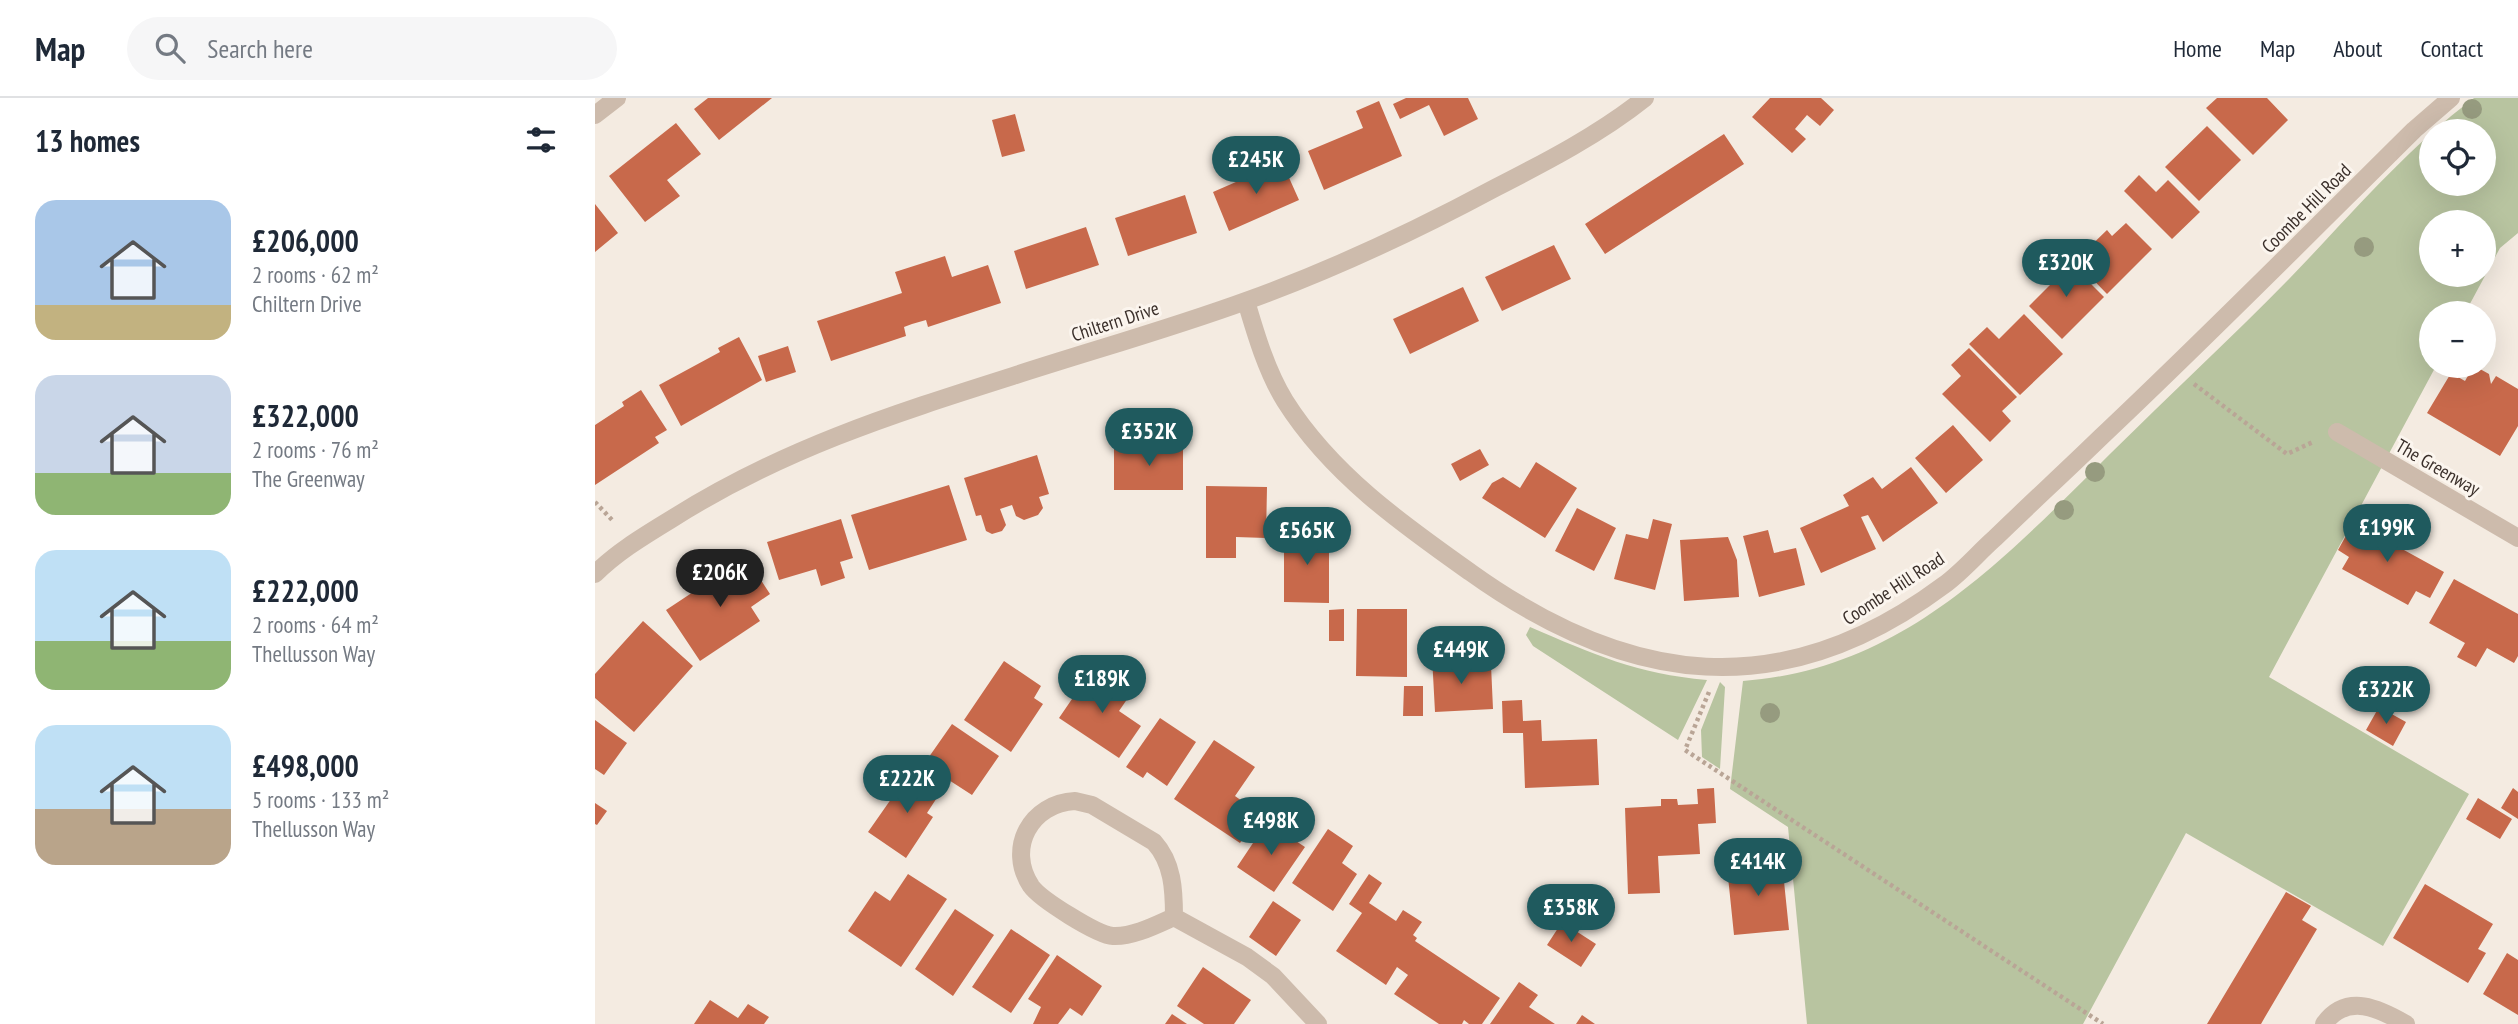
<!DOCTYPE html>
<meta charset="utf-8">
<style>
:root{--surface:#fff;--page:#f6f6f7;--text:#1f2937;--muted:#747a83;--line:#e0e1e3;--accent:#1f5a5e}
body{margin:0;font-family:"PT Sans Narrow",sans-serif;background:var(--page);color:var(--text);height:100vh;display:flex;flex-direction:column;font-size:26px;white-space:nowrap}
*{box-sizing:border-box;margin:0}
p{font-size:23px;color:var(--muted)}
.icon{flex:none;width:38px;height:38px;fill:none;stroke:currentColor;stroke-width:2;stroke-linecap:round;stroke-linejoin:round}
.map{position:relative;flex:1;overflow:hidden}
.sheet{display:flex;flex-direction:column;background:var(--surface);width:595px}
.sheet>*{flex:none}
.fabs{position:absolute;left:1824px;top:21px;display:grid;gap:14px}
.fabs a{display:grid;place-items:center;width:77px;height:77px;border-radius:50%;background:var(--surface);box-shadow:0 7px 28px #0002;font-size:35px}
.price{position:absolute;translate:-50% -60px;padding:0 16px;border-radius:24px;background:var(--accent);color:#fff;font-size:23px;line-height:46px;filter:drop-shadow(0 2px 4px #0008)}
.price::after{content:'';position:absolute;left:50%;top:42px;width:21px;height:16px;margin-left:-10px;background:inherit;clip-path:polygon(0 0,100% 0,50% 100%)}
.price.selected{background:#222;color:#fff}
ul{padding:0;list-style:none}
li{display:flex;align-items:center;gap:21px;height:175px;padding:0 35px}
li span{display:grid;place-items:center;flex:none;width:196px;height:140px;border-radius:21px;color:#555}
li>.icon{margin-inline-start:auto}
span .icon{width:84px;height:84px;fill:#fffc;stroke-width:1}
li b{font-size:30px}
h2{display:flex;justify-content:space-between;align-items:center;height:84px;padding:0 35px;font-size:30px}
header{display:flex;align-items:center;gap:42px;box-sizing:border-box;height:98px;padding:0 35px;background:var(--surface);border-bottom:2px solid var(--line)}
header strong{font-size:33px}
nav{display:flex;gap:38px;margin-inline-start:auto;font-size:24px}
.search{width:490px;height:63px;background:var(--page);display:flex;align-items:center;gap:18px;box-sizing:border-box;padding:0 24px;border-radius:38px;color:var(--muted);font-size:26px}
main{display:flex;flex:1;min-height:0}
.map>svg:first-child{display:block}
</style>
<header>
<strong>Map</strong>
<div class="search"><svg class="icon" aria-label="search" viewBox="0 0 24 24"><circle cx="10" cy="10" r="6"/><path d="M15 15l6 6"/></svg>Search here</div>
<nav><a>Home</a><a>Map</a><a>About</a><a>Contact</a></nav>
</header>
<main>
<section class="sheet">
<h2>13 homes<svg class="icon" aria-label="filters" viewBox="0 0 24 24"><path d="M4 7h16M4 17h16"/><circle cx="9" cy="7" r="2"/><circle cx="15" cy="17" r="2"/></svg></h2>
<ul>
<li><span style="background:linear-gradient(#a9c7e8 75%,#c2b280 0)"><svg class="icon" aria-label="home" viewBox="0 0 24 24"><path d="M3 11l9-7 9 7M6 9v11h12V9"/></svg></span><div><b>£206,000</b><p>2 rooms · 62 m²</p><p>Chiltern Drive</p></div></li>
<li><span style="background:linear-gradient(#c9d6e8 70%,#8fb573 0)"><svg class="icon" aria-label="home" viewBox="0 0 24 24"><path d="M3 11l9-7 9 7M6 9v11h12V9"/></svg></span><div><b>£322,000</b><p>2 rooms · 76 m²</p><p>The Greenway</p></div></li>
<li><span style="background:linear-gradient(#bfe0f5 65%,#8fb573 0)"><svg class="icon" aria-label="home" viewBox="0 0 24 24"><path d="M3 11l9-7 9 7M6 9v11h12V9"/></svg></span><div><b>£222,000</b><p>2 rooms · 64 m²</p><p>Thellusson Way</p></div></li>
<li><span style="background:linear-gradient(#bfe0f5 60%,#b9a48a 0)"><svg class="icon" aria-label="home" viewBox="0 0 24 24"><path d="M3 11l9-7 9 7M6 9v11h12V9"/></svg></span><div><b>£498,000</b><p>5 rooms · 133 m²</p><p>Thellusson Way</p></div></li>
</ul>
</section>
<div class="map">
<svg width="1923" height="926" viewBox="0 0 1923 926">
<rect width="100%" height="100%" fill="#f4ebe1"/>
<path fill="#b8c4a0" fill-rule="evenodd" d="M 1879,0 L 1923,0 L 1923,135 L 1905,150 L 1870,215 L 1836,215 L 1836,268 L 1841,268 L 1674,579 L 1874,696 L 1788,848 L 1591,735 L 1488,926 L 1212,926 L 1193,729 L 1135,691 L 1148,583 C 1308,571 1408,462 1516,355 C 1575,297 1636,240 1694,181 C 1754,119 1810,52 1879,0 ZM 1836,33 L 1888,33 L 1888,86 L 1836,86 ZM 1836,124 L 1888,124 L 1888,177 L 1836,177 Z
M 935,529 C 998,556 1042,576 1112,582 L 1083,642 L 938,548 L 931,537 Z
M 1125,584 L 1130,589 L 1125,671 L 1107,659 L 1106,632 Z"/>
<path fill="#c8694b" d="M 113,0 L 177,0 L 124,42 L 99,11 Z
M 811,0 L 873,0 L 883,21 L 849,38 L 834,7 L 805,21 L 798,6 Z
M 1175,0 L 1226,0 L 1239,12 L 1225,28 L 1212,17 L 1200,31 L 1211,41 L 1197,55 L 1157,19 Z
M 1622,0 L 1672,0 L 1693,22 L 1658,57 L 1611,10 Z
M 784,3 L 807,58 L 729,92 L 713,53 L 768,30 L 761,13 Z
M 420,16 L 430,53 L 407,59 L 397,22 Z
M 81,25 L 106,56 L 72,82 L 85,98 L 50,124 L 14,78 Z
M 1612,28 L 1646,62 L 1604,103 L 1570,69 Z
M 1129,36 L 1149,66 L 1010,156 L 990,126 Z
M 687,64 L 704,102 L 634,133 L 618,94 Z
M 1544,77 L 1561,94 L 1573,82 L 1605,114 L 1577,141 L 1529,93 Z
M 590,97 L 602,135 L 533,158 L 520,120 Z
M 0,106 L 23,135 L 0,154 Z
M 1531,125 L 1557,151 L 1512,196 L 1480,163 L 1512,132 L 1517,138 Z
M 491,129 L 504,167 L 431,191 L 419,153 Z
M 959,147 L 976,181 L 907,213 L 890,179 Z
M 350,158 L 357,179 L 393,167 L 406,205 L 333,229 L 331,222 L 317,226 L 309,229 L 311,238 L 236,263 L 222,223 L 307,195 L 300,174 Z
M 1469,159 L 1509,199 L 1467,241 L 1434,208 L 1460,182 L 1452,175 Z
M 868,189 L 884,223 L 815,256 L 798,221 Z
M 1429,216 L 1468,256 L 1425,297 L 1374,246 L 1392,229 L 1404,241 Z
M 144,239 L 167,282 L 86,328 L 64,287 L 125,254 L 123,250 Z
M 193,248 L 201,274 L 171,284 L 163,258 Z
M 1374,250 L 1422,299 L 1407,313 L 1416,323 L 1395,344 L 1347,296 L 1366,278 L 1356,267 Z
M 1885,271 L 1894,276 L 1896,286 L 1901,278 L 1923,291 L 1923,328 L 1905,358 L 1832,315 L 1856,275 L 1870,283 L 1875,274 Z
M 46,292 L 72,332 L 60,339 L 64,345 L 0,387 L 0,327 L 29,308 L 27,304 Z
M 1358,327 L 1388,362 L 1351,395 L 1320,360 Z
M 555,347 L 588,347 L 588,392 L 519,392 L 519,348 Z
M 885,351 L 894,367 L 865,383 L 856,366 Z
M 442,357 L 454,396 L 444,399 L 448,410 L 443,417 L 429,422 L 421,418 L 417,407 L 405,411 L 411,427 L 407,433 L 397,436 L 391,433 L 386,417 L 381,418 L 369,380 Z
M 941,364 L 982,390 L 950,440 L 887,400 L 897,385 L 908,379 L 925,390 Z
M 1316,369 L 1343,405 L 1288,444 L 1273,417 L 1266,419 L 1281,451 L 1226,475 L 1205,430 L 1254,408 L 1248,397 L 1278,379 L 1287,391 Z
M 354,387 L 372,442 L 274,472 L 256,417 Z
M 611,388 L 672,389 L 671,440 L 641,439 L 641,460 L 611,460 Z
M 982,410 L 1021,430 L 999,473 L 960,453 Z
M 1762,418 L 1782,429 L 1778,435 L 1849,474 L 1835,500 L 1821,493 L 1813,507 L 1747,471 L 1754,459 L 1743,452 Z
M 246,421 L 258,460 L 245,464 L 250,480 L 226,488 L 221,471 L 184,482 L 172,444 Z
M 1058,421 L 1077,426 L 1060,492 L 1019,481 L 1031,436 L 1053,441 Z
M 1173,432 L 1179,455 L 1201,450 L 1210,487 L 1164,499 L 1148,438 Z
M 689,434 L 734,434 L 734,505 L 689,504 Z
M 1133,439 L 1142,462 L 1144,499 L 1089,503 L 1085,442 Z
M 151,459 L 175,496 L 156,509 L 165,523 L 105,563 L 71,512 Z
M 1859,481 L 1923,516 L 1923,558 L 1919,565 L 1892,550 L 1881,569 L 1862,559 L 1870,545 L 1834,525 Z
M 749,511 L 749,543 L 734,543 L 734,512 Z
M 762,511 L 812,511 L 812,579 L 761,578 Z
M 48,523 L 98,568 L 39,634 L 0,600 L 0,576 Z
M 860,557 L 861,569 L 896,567 L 898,611 L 840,614 L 837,558 Z
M 409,563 L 446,588 L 439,600 L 448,606 L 416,654 L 369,622 Z
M 504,576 L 535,597 L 524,613 L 546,628 L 524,660 L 464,620 L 490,582 L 497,587 Z
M 809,588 L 828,588 L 828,618 L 808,618 Z
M 927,602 L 928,623 L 946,622 L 947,643 L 1002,641 L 1004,687 L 930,690 L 928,635 L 908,635 L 907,603 Z
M 1784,609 L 1811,624 L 1798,648 L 1771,632 Z
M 565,620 L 601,644 L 572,688 L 552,674 L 548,680 L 531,669 Z
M 0,622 L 32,645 L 9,677 L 0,671 Z
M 357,626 L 404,658 L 377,697 L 329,666 Z
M 619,642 L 660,669 L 640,698 L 665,716 L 645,745 L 579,701 Z
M 319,673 L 347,692 L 332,715 L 338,719 L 311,760 L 273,734 L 301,694 L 304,696 Z
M 1119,690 L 1121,725 L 1103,726 L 1105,756 L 1063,758 L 1065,795 L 1033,796 L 1030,710 L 1066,708 L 1066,701 L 1082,701 L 1083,707 L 1103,706 L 1102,691 Z
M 1918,690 L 1923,694 L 1923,721 L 1906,710 Z
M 1883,700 L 1917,721 L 1905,741 L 1871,721 Z
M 0,705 L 12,713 L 2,727 L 0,726 Z
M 672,724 L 710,749 L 679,794 L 642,769 Z
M 733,731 L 758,748 L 747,765 L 762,776 L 738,813 L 697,785 Z
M 1187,764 L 1194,832 L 1139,837 L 1132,769 Z
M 313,776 L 352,801 L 306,869 L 253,833 L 280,793 L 295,803 Z
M 774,776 L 787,785 L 774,805 L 801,823 L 808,812 L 827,824 L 818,837 L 822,840 L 820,843 L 905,900 L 887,926 L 874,926 L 869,922 L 867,926 L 844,926 L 799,896 L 813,877 L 802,869 L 791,887 L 741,853 L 767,815 L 754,806 Z
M 1830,786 L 1898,826 L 1883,851 L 1891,855 L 1873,885 L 1798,840 Z
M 1691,794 L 1716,808 L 1707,822 L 1722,831 L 1670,919 L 1666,926 L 1612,926 Z
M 678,803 L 706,822 L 681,858 L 654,839 Z
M 360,811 L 399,837 L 358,898 L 320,871 Z
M 967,824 L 1001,846 L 986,869 L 952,847 Z
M 416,831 L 455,857 L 416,915 L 377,889 Z
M 1912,855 L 1923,862 L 1923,917 L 1888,896 Z
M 462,857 L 507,888 L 487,918 L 475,910 L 463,926 L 438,926 L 446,909 L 433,901 Z
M 608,869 L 656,902 L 639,926 L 609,926 L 582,908 Z
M 924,884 L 943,897 L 934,909 L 960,926 L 895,926 Z
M 115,902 L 143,920 L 153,906 L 174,919 L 169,926 L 99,926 Z
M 577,916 L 592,926 L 570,926 Z
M 987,917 L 1000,926 L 981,926 Z"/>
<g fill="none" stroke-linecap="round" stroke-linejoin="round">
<path stroke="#b9a596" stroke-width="4.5" stroke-dasharray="3.5 3.5" stroke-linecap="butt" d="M 1599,286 L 1692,356 L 1718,344
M 0,404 L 19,424
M 1114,594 L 1090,652 L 1508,926"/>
<path stroke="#cdbbac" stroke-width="18" d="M 0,17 L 22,0
M 651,203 C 661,237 672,274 690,303 C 736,376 807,426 875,474 C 1034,588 1187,608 1349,487 C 1367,474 1383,455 1400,440 C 1435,406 1471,373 1506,339 C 1612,239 1715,135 1819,32 L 1856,0
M 1742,334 L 1923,440
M 0,476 C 22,454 49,438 75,422 C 185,352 295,317 418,278 C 495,253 574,231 651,203 C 737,172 820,133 900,90 C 951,64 1005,36 1050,0
M 480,703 L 497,707 L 559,744 C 578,765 579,792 579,819 C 561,827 538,839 518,838 C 502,837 445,801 436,788 C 411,750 436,705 480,703 Z
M 579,819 L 652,859 L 678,878 L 723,926
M 1729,926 C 1752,894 1785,911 1811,926"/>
</g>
<g fill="#969b7f">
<circle cx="1877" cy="11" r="10"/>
<circle cx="1769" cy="149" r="10"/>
<circle cx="1500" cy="374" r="10"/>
<circle cx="1469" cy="412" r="10"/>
<circle cx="1175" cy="615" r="10"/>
</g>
<g text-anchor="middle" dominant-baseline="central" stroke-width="6" stroke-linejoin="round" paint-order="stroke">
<g font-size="19" fill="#3b302b" stroke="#fbf5ee">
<text transform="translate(1711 110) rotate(-45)">Coombe Hill Road</text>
<text transform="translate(520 223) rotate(-18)">Chiltern Drive</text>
<text transform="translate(1843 369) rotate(30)">The Greenway</text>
<text transform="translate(1298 490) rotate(-33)">Coombe Hill Road</text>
</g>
</g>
</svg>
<div class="fabs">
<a><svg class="icon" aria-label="locate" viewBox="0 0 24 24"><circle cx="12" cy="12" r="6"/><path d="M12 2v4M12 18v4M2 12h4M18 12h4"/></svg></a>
<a>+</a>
<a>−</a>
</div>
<b class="price" style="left:661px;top:98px">£245K</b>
<b class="price" style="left:1471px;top:201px">£320K</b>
<b class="price" style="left:554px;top:370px">£352K</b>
<b class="price" style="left:1792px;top:466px">£199K</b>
<b class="price" style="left:712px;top:469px">£565K</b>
<b class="price selected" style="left:125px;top:511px">£206K</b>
<b class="price" style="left:866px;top:588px">£449K</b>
<b class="price" style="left:507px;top:617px">£189K</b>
<b class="price" style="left:1791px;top:628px">£322K</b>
<b class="price" style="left:312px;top:717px">£222K</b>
<b class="price" style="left:676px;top:759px">£498K</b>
<b class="price" style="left:1163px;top:800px">£414K</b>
<b class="price" style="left:976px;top:846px">£358K</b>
</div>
</main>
